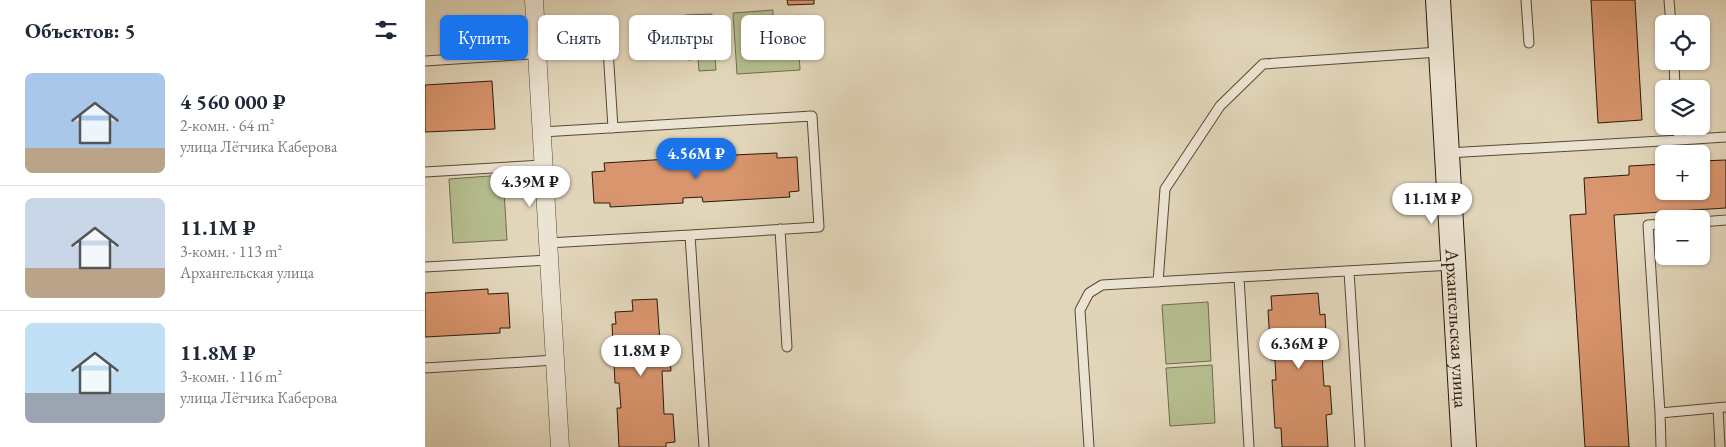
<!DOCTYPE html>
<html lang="ru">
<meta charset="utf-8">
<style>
:root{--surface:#fff;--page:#f6f6f7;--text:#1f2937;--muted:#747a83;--line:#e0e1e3;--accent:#1a73e8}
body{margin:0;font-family:"EB Garamond",serif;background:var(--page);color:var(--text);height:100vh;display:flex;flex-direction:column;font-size:19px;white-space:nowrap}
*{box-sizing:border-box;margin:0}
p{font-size:16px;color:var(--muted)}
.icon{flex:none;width:28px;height:28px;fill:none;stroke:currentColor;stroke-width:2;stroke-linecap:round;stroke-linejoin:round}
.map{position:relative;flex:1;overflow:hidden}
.side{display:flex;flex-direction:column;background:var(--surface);width:425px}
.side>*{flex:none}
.hud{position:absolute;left:15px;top:15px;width:475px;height:45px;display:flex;gap:10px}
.tools{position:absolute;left:1230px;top:15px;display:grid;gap:10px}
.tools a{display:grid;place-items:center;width:55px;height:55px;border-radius:8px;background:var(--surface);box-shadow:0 1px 4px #0004;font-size:25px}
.price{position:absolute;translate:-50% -42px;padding:0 11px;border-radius:18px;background:#fff;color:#222;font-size:16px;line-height:32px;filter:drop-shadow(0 1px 2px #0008)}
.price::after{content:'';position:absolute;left:50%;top:30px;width:15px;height:11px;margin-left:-8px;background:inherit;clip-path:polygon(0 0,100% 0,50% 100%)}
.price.active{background:var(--accent);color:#fff}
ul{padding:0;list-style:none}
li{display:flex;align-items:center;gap:15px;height:125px;padding:0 25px}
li+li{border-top:1px solid var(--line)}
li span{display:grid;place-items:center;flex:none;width:140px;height:100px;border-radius:8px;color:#555}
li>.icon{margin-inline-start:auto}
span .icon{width:60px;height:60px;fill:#fffc;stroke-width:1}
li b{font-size:21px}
h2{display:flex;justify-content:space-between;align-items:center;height:60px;padding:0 25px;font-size:21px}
.tag{padding:0 18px;border-radius:8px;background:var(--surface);box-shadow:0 1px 4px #0004;font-size:18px;line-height:45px}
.tag.active{background:var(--accent);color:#fff}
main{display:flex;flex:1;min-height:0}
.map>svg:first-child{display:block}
</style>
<main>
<section class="side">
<h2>Объектов: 5<svg class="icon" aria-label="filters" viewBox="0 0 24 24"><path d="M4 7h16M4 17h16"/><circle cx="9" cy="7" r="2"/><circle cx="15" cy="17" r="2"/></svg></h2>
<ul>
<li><span style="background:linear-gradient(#a9c7e8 75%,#b9a48a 0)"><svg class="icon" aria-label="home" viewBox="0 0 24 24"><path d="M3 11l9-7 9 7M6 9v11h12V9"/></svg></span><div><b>4 560 000 ₽</b><p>2-комн. · 64 m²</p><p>улица Лётчика Каберова</p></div></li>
<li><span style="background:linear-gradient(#c9d6e8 70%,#b9a48a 0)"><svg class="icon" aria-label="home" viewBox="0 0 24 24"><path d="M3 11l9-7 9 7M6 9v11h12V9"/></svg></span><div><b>11.1M ₽</b><p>3-комн. · 113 m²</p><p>Архангельская улица</p></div></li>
<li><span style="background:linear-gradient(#bfe0f5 70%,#9aa5b1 0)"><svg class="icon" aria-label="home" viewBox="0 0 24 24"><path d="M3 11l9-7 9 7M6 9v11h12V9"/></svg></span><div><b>11.8M ₽</b><p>3-комн. · 116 m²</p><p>улица Лётчика Каберова</p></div></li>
</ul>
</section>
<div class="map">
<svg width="1301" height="447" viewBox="0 0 1301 447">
<rect width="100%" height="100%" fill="#e2d6ba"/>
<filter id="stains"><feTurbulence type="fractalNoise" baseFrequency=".004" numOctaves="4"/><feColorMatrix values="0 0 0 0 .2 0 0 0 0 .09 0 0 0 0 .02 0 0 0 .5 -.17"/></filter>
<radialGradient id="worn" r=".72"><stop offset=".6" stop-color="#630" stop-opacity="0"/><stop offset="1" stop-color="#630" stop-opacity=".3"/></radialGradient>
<path fill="#b5bd8e" stroke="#706a4e" d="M 348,10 L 348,17 L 372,16 L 375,70 L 312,74 L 308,13 Z
M 287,14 L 291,70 L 274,71 L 273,59 L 263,60 L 260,15 Z
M 78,175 L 82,240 L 28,243 L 24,179 Z
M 783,302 L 786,361 L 741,364 L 737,305 Z
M 787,365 L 790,423 L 745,426 L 741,368 Z"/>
<path fill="#d9956d" stroke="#2b180e" d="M 362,0 L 389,0 L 389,4 L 363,5 Z
M 1166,0 L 1210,0 L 1217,120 L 1173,123 Z
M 67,81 L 70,129 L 0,132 L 0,85 Z
M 352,153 L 352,158 L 372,157 L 374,191 L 364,192 L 365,197 L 278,202 L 277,197 L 258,198 L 258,203 L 185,207 L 185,203 L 169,203 L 167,172 L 180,171 L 179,163 L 244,159 L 244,165 L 288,162 L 287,156 Z
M 1301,160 L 1301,208 L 1189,215 L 1204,447 L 1160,447 L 1145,215 L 1161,214 L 1159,178 L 1204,175 L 1204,166 L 1239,164 L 1239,191 L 1276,191 L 1276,161 Z
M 63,289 L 63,294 L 83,293 L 85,328 L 75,328 L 75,333 L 0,337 L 0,293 Z
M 893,293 L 895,315 L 900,314 L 902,355 L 897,356 L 899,386 L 905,386 L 907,414 L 901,415 L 903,447 L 857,447 L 856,428 L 850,428 L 847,380 L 851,380 L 850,360 L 846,360 L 843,310 L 847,310 L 846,296 Z
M 232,299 L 235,343 L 244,343 L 246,371 L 237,371 L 239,414 L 248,414 L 250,442 L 241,443 L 241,447 L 194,447 L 192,408 L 196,408 L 194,383 L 190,383 L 187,324 L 191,324 L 190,312 L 208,311 L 207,300 Z"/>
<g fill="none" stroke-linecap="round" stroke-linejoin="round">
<g stroke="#594839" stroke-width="11">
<path id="lane" d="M 1101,0 L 1104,43
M 1244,0 L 1246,24
M 0,61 L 183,49 L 188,128
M 1249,61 L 1250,89
M 1253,126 L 1254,140 L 1301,137
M 117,132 L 387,116 L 394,227 L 265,235 L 279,447
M 1022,153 L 1254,140
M 0,172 L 118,165
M 1276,222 L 1301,220
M 355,229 L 362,347
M 123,243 L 265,235
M 0,267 L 124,260
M 924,271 L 935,447
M 814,277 L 1028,265
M 733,282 L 740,189 L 795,106 L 838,64 L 1014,52
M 0,368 L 130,360
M 1293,408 L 1295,447
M 1235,413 L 1223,225 L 1239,224
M 664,447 L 655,310 L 664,293 L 677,285 L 814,277 L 824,447
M 1236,447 L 1235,413 L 1301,407"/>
</g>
<g stroke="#594839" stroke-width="19">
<path id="street" d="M 109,0 L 135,447"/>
</g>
<g stroke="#2b180e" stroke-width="26">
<g id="secondary">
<path id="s1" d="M 1013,0 L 1039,447"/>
</g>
</g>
<use href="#lane" stroke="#ece4d2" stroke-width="9"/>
<use href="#street" stroke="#ece4d2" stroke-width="18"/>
<use href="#secondary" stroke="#ece4d2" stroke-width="24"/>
</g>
<g text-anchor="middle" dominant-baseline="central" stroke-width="4" stroke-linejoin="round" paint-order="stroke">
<g font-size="19" fill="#2b180e" stroke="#ece4d2">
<text stroke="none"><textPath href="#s1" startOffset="329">Архангельская улица</textPath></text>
</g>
</g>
<rect width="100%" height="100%" filter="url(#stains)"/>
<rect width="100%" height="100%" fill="url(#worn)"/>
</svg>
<div class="tools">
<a><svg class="icon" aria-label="locate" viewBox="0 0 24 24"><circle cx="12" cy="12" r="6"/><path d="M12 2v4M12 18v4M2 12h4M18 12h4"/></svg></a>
<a><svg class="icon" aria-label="layers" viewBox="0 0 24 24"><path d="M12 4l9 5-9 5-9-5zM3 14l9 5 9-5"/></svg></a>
<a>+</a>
<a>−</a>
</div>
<b class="price active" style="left:271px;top:180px">4.56M ₽</b>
<b class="price" style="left:105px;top:208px">4.39M ₽</b>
<b class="price" style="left:1007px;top:225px">11.1M ₽</b>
<b class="price" style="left:874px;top:370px">6.36M ₽</b>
<b class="price" style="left:216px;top:377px">11.8M ₽</b>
<div class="hud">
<a class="tag active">Купить</a>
<a class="tag">Снять</a>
<a class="tag">Фильтры</a>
<a class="tag">Новое</a>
</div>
</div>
</main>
